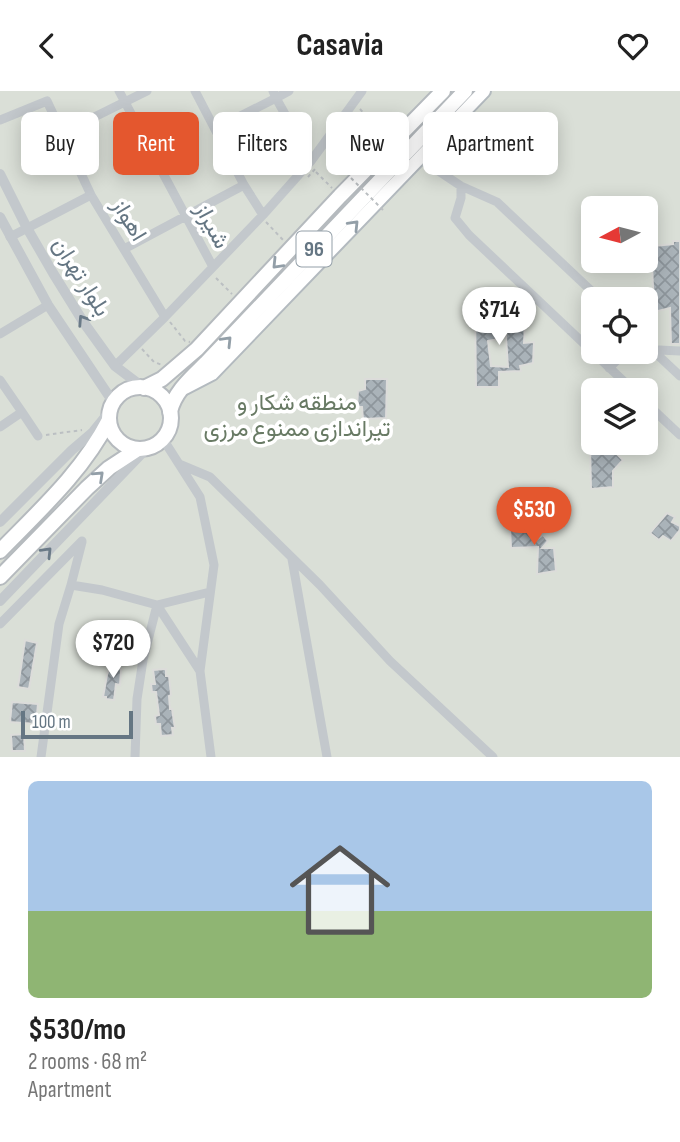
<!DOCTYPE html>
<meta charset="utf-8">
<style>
:root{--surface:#fff;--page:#f2f2f2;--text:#222;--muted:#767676;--accent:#e4572e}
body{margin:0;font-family:"Sofia Sans Condensed",Vazirmatn,sans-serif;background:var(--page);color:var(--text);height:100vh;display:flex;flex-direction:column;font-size:26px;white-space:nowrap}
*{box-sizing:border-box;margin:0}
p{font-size:23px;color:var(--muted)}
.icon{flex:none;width:38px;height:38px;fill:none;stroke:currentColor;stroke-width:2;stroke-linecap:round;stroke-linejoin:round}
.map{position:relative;height:666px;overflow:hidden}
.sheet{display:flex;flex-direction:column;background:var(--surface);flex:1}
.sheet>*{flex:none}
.banner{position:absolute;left:21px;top:21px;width:639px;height:63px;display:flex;gap:14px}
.needle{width:46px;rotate:263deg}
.controls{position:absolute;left:581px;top:105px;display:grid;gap:14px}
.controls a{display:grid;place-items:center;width:77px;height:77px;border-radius:10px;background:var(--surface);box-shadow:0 4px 18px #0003;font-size:35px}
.scale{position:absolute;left:21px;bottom:18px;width:112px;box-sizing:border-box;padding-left:7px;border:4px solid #657683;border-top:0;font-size:19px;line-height:24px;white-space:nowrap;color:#657683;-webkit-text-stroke:5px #fff;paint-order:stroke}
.price{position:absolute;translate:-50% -60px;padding:0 16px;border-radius:24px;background:#fff;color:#222;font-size:23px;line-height:46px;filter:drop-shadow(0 2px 4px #0008)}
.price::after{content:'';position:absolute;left:50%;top:42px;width:21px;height:16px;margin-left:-10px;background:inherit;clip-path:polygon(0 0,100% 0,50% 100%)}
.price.current{background:var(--accent);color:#fff}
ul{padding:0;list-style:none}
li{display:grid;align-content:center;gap:14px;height:371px;padding:0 28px}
li span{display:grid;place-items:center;height:217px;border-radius:10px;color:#555}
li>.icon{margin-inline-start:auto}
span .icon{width:126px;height:126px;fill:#fffc;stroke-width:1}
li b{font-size:30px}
.pill{padding:0 24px;border-radius:10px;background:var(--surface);box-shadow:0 4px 18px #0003;font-size:24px;line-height:63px}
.pill.current{background:var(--accent);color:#fff}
header{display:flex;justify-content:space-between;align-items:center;height:91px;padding:0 28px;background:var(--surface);font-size:32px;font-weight:700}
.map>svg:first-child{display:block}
</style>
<header><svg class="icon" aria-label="back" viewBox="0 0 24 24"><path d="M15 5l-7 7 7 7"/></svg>Casavia<svg class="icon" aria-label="heart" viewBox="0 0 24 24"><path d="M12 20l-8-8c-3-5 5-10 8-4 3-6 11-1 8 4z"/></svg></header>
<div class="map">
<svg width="680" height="666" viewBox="0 0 680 666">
<defs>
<pattern id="building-cross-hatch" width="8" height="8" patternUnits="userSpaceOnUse" patternTransform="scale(1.75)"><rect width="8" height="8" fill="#aab3b9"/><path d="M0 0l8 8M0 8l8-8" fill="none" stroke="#8e969c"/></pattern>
</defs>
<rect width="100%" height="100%" fill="#fafaf8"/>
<path fill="#dadfd7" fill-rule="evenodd" d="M 0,0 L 680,0 L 680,666 L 0,666 ZM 593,117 L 646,117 L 646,170 L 593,170 ZM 593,208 L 646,208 L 646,261 L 593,261 ZM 593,299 L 646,299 L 646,352 L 593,352 Z"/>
<path fill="url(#building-cross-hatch)" stroke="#dcdcda" stroke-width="2" d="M 673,150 L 680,150 L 680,253 L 671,253 L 670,217 L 654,221 L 652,172 L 654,155 L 673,153 Z
M 496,216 L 502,247 L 488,250 L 491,275 L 508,276 L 506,246 L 508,223 L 511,231 L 515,225 L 525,233 L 524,252 L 534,251 L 533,272 L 520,275 L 521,280 L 499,281 L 499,296 L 476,296 L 475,217 Z
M 365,288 L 387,288 L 386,327 L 363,328 L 362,316 L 357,316 L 358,300 L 365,298 Z
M 590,352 L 612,352 L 612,358 L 623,369 L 613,380 L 613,396 L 591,398 Z
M 667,422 L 675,426 L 672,431 L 680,435 L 680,439 L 671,450 L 663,445 L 659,449 L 650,442 Z
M 536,434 L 535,450 L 543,444 L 548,450 L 542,457 L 554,457 L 556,480 L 537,483 L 538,456 L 511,457 L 510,436 Z
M 25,549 L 37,552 L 29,598 L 18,596 Z
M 114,567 L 120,568 L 119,577 L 121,578 L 120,594 L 116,593 L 114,609 L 113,609 L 106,608 L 106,606 L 103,606 L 107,584 L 111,572 L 113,572 Z
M 166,578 L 166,585 L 169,585 L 171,604 L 169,605 L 170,618 L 172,618 L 175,637 L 172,637 L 173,644 L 161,645 L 160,633 L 156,633 L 155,625 L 159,624 L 156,601 L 152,601 L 151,593 L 155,593 L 153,579 Z
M 12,611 L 38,613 L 36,633 L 10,631 Z
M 24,643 L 25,660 L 12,660 L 11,644 Z"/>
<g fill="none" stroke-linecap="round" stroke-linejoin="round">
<g stroke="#b3babf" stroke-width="16">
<path id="secondary" d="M 185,297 L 212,283 L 484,0"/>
</g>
<g stroke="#b5babe" stroke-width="18">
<path id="primary" d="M109 327a31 31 0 1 1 62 0a31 31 0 1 1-62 0Z
M 144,297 L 162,288 L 197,258 L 340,105 L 443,0
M 170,321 C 174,301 192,286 206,272 L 465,0
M 0,460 C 40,419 83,380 109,329
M 0,486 L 87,397 L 109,377 L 138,358"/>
</g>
<path stroke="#bbbfc2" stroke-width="2" stroke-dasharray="3.5 3.5" stroke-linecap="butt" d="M 360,18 L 384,45
M 316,81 L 332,97
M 308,86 L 316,77
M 266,131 L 284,150
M 216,187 L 232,203
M 170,231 L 185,250 L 190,251
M 142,258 L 154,271 L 162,274
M 46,344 L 82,339"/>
<path stroke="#c3c8cc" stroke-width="9" d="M 119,0 L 213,176
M 195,0 L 244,94 L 263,124
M 289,0 L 276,7 L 311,70
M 0,29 L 47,10 L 91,104 L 165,226
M 215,38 L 276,7 L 273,0
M 62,42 L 147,0
M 419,67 L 461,95 L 497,111 L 600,208
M 461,95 L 461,107 L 455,127 L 469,144 L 633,299
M 10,146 L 91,104
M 124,158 L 244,94
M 0,243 L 48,214
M 646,253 L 680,285
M 654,261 L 659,259 L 680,260
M 115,275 L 165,226 L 263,124 L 311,70 L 362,0
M 609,277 L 625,261
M 0,289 L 22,321 L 0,336
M 646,312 L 680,344
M 22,321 L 38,345
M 163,348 L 200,406 L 214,474 L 200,580 L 211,666
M 179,373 L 210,386 L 320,494 L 390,570 L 493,666
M 292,468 L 327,666
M 71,494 L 82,451
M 0,533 L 82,450
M 200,580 L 157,514 L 210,501
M 41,666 L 59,533 L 71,494 L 102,499 L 157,514 L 143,569 L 137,608 L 135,666"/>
<path stroke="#c3c8cc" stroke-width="10" d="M 0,83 L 27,137 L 53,182 L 84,232 L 115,275 L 144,297
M 0,126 L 48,214 L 113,311
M 0,431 L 72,359 L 93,341 L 110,320
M 0,510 L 147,357"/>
<use href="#secondary" stroke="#fff" stroke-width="12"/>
<use href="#primary" stroke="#fff" stroke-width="14"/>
<path stroke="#bbbfc2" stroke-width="2" stroke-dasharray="3.5 3.5" stroke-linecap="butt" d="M 351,87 L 383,119"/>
</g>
<defs><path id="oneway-chevron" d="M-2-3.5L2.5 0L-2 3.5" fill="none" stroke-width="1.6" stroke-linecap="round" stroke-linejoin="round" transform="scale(1.75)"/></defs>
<g stroke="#939fa8">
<use href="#oneway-chevron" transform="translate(354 134) rotate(-46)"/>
<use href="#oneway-chevron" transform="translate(277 173) rotate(134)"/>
<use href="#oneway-chevron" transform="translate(227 250) rotate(-46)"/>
<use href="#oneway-chevron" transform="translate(99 385) rotate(-43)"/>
</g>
<g stroke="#6a7a87">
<use href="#oneway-chevron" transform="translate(83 229) rotate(-123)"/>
<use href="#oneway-chevron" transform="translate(47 461) rotate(-46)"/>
</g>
<g text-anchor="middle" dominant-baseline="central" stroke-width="7" stroke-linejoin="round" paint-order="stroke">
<rect fill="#fff" stroke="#939fa8" stroke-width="2" x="296.5" y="140.5" width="35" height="35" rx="5"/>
<g font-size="21" font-weight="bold" fill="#657683">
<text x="314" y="158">96</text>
</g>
<g font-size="23" fill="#657683" stroke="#fff">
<text transform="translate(129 129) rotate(59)">اهواز</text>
<text transform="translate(212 135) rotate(62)">شیراز</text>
<text transform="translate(81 186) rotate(58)">بلوار تهران</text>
</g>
<g font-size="23" fill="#687a64" stroke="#fff">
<text x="297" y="312">منطقه شکار و<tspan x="297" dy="26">تیراندازی ممنوع مرزی</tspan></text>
</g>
</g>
</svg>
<div class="controls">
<a><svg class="needle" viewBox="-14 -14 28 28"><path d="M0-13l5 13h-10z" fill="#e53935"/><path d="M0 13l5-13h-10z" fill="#767676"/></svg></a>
<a><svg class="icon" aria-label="locate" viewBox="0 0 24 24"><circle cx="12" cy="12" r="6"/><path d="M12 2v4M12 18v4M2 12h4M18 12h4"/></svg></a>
<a><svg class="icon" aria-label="layers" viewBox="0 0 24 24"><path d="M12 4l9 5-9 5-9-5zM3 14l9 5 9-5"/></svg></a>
</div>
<div class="scale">100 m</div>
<b class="price" style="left:499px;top:256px">$714</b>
<b class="price current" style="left:534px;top:456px">$530</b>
<b class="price" style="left:113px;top:589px">$720</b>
<div class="banner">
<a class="pill">Buy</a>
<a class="pill current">Rent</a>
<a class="pill">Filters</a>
<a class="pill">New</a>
<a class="pill">Apartment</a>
</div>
</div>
<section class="sheet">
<ul>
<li><span style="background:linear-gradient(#a9c7e8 60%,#8fb573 0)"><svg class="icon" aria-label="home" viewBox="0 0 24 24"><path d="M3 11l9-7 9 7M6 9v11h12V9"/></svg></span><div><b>$530/mo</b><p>2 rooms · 68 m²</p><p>Apartment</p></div></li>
</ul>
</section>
